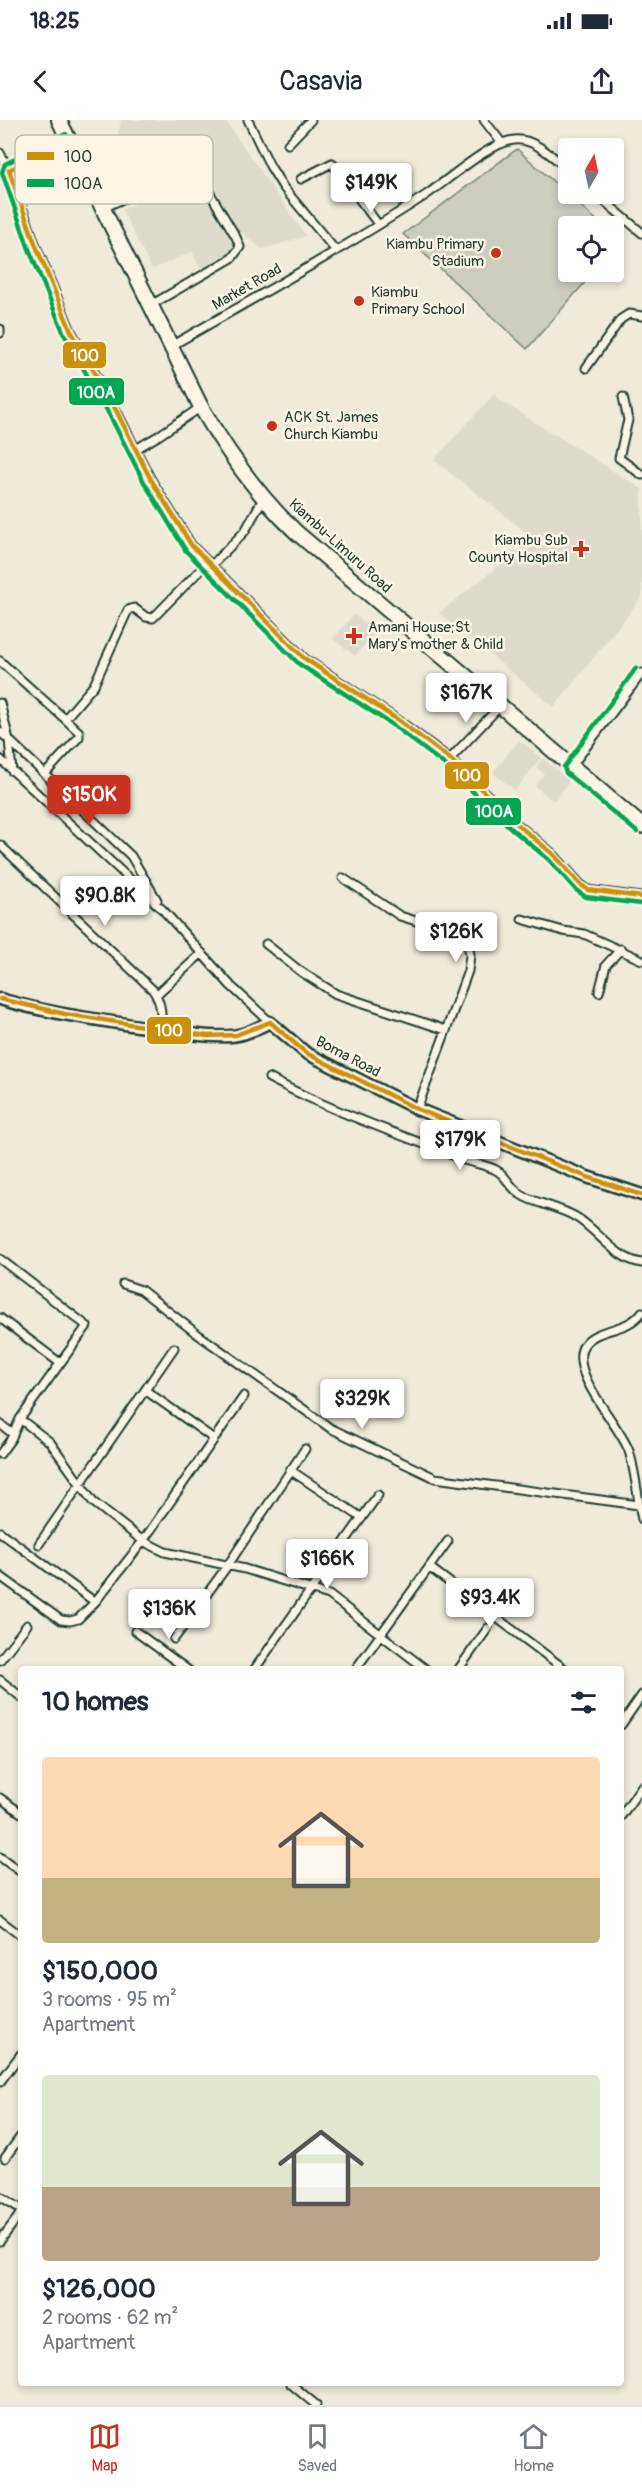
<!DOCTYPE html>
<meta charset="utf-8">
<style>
:root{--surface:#fff;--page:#f6f6f7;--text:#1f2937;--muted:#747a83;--line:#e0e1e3;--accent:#c8321e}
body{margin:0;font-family:Pangolin,sans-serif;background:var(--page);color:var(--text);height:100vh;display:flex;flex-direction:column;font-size:22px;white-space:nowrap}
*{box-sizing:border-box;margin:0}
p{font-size:20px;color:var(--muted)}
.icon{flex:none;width:33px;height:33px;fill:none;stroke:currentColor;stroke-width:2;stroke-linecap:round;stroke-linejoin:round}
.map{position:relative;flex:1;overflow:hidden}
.panel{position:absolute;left:18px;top:1546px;width:606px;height:720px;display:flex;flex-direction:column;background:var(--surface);border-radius:6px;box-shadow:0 3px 9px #0003}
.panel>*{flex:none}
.needle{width:39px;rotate:9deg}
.tools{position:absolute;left:558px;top:18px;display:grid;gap:12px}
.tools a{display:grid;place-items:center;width:66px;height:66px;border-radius:6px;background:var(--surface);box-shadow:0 3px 9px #0003;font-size:30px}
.price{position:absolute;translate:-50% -51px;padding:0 14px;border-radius:6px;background:#fff;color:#222;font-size:20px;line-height:39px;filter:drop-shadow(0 2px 3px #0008)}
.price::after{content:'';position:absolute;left:50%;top:36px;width:18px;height:14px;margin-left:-9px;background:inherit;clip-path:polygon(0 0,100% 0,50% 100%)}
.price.active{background:var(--accent);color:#fff}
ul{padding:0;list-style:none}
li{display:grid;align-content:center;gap:12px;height:318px;padding:0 24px}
li span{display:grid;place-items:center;height:186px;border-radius:6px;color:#555}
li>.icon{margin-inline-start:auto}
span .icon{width:108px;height:108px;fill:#fffc;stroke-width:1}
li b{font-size:26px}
h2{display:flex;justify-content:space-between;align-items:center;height:72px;padding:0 24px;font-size:26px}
.status{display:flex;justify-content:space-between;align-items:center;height:42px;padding:0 30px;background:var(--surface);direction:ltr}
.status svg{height:16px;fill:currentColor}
header{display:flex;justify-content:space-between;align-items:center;height:78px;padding:0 24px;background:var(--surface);font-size:27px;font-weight:600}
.dock{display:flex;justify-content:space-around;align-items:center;height:84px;border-top:2px solid var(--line);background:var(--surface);font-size:16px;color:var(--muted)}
.dock a{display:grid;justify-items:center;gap:3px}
.dock .active{color:var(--accent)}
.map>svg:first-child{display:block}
</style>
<div class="status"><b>18:25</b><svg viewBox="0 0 49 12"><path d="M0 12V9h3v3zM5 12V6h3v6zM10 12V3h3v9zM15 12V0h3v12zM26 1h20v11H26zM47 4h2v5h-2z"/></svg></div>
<header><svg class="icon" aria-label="back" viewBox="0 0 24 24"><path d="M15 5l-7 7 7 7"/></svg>Casavia<svg class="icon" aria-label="share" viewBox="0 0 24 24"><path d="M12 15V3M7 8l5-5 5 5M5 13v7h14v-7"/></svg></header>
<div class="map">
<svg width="642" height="2285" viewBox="0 0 642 2285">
<rect width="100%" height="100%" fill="#efeada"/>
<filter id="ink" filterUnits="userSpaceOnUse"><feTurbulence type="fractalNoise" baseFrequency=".0167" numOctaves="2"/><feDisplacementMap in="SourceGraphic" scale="12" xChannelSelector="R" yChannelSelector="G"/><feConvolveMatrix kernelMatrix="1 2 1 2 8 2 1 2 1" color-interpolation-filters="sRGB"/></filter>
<g filter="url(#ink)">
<path fill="#dedbcc" d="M 121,0 L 225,0 L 306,116 L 263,129 L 222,98 L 238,130 L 202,151 L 192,132 L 152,149 L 122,90 L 177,63 L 112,46 Z
M 494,274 L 501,281 L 642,369 L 642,477 L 554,587 L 439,493 L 534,418 L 434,340 Z
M 354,494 L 375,512 L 355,536 L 333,519 Z
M 519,620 L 541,638 L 515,670 L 493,653 Z
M 543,639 L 570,661 L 554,681 L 535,666 L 544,654 L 536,647 Z"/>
<path fill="#cccdbf" stroke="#76857a" stroke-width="1.5" d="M 517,29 L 603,106 L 568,106 L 568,152 L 594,152 L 527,229 L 403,114 Z"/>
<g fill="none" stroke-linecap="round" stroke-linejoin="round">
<g stroke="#1f3d34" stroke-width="11">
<path id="street" d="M 248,0 L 270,46 L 283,67 L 336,131
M 484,0 L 501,22
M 69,21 L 9,50 L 36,126 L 71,211 L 117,292 L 150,358 L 192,426 L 304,538 L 398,600 L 450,639 L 518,705 L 553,734 L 580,764 L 588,770 L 642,777
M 288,24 L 311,0
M 0,33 L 9,50
M 301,59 L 332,43 L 378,104
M 596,74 L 642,113
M 103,88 L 190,48 L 198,53 L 236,117 L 240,127 L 232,138 L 151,185
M 0,209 L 0,213
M 171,226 C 256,177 343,129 426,75 C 448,60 489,23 514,20 C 533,17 554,38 568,49
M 586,248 L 621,199 L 629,194 L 642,196
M 623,277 L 628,300 L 619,338 L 642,355
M 136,329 L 158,316 L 201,287
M 211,446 L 245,411 L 264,377
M 0,541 L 65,599 L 94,565 L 128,490 L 134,488 L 146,497 L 153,498 L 207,443
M 0,583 L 9,620 L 131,736 L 157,780
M 0,612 L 9,620 L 12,651
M 0,639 L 163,790 L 231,866 L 270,902
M 450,639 L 500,586
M 571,647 L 642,553
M 45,654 L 79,617 L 79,612 L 65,599
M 49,685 L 62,671
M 0,725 L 153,870 C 162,884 162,894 160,910
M 343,758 L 400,796 L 448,811 L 468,824 L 470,835 L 468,851 L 417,989
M 522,799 L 563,811 L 584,814 L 642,840
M 266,824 L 300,851 L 336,874 L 446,910
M 599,872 L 606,845 L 621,829
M 156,875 L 202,833
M 269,958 C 330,991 397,1013 462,1039 C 473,1043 486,1045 496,1050 C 507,1055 510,1070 525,1077 C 542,1085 561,1088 576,1097 C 599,1111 615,1139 642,1143
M 0,1139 L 87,1206 L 20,1299 L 11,1319 L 0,1334
M 123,1164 L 141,1170 L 196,1213 L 330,1308 L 435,1358 L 639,1385
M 642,1192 C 627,1213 596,1207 584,1225 C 567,1252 620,1305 629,1331 C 636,1353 637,1377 642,1399
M 0,1198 L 60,1243
M 145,1270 L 214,1319
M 20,1299 L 50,1322 L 93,1382 L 143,1421 L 165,1432 L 245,1449 L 329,1475 L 427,1550
M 0,1304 L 13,1314
M 290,1350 L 362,1398
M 0,1412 L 95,1482
M 39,1424 L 174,1228
M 429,1447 L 566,1550
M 0,1456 L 61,1500 L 70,1501 L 78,1499 L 95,1482 L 143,1421 L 244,1276
M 135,1511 L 188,1550
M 174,1519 L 228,1445 L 305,1329
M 0,1540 L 27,1505
M 254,1550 L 378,1375
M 355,1550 L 448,1421
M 458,1550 L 488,1508
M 0,1560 L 21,1577
M 621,1605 L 642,1575
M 0,1678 L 21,1693
M 621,1696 L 642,1666
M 0,1737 L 21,1752
M 0,1800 L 21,1816
M 0,1962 L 21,1934
M 5,2038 L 21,2016
M 0,2076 L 21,2089
M 0,2121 L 21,2093
M 291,2264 L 316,2285"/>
</g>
<g stroke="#1f3d34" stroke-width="15">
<path id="secondary" d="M 0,879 C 42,892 87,898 131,905 C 162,909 200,918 231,916 C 245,915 258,908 270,902 L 306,933 L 417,989 L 587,1057 L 642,1075"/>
</g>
<g stroke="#1f3d34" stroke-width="18">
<path id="highway" d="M 59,0 L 201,287 C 227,332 258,376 296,412 L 642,706"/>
</g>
<use href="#street" stroke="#fcf5e5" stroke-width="7"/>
<use href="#secondary" stroke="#fcf5e5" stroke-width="10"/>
<use href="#highway" stroke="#fcf5e5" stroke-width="14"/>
<g stroke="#fcf5e5" stroke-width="9">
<path id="bus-1" d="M 69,21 L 9,50 L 36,126 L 71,211 L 117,292 L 150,358 L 192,426 L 304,538 L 398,600 L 450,639 L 518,705 L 553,734 L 580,764 L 588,770 L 642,777
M 0,879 L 65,894 L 207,916 L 236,915 L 270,902 L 306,933 L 417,989 L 587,1057 L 642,1075"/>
</g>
<g stroke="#fcf5e5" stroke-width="9">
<path id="bus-2" d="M 66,14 L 5,44 L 2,52 L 29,129 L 64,214 L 110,296 L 144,362 L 186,431 L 299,544 L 394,606 L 445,645 L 513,710 L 548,739 L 576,770 L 586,777 L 641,784
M 636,548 L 564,647 L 566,653 L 637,712"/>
</g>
<use href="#bus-1" stroke="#cc910a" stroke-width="4.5"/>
<use href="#bus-2" stroke="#00a651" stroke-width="4.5"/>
</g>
</g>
<g fill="#c8321e" stroke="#fcf5e5" stroke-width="2">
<circle cx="496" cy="133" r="6"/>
<circle cx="359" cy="181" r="6"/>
<circle cx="272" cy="306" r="6"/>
<path d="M578 420h6v6h6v6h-6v6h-6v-6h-6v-6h6z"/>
<path d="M351 507h6v6h6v6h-6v6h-6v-6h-6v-6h6z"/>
</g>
<g text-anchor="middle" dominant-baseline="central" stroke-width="5" stroke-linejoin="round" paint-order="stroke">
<g font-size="15" fill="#1f3d34" stroke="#fcf5e5" text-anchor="start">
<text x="484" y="124" text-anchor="end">Kiambu Primary<tspan x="484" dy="17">Stadium</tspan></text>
<text x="371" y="172">Kiambu<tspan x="371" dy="17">Primary School</tspan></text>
<text x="284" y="297">ACK St. James<tspan x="284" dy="17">Church Kiambu</tspan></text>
<text x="568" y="420" text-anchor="end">Kiambu Sub<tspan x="568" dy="17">County Hospital</tspan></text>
<text x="368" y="507">Amani House;St<tspan x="368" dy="17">Mary's mother &amp; Child</tspan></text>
</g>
<g font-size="15" fill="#1f3d34" stroke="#fcf5e5">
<text transform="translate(247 167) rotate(-30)">Market Road</text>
<text transform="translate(340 426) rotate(42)">Kiambu-Limuru Road</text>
<text transform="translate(348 937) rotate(28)">Boma Road</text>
</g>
</g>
<rect x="15" y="15" width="198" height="69" rx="9" fill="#fcf5e5" stroke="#babeb0" stroke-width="1.5"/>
<rect x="27" y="32" width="27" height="8" fill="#cc910a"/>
<rect x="27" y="59" width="27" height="8" fill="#00a651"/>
<g font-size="16" fill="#1f3d34">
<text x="64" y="42">100</text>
<text x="64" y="69">100A</text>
</g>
<g stroke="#fcf5e5" stroke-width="2">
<rect x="62" y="221" width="45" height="28" rx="6" fill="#cc910a"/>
<rect x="68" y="257" width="57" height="29" rx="6" fill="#00a651"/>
<rect x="444" y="641" width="46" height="29" rx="6" fill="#cc910a"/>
<rect x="465" y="677" width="57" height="29" rx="6" fill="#00a651"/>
<rect x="146" y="896" width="46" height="29" rx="6" fill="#cc910a"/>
</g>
<g font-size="16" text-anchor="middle" font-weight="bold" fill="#fff">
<text x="85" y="241">100</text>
<text x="96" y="278">100A</text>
<text x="467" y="661">100</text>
<text x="494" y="697">100A</text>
<text x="169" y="916">100</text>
</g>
</svg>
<div class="tools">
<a><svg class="needle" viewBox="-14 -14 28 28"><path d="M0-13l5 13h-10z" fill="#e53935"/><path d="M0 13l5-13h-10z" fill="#747a83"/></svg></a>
<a><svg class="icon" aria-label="locate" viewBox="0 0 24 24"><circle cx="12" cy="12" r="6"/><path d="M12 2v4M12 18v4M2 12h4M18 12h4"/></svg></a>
</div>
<b class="price" style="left:371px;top:94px">$149K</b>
<b class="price" style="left:466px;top:604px">$167K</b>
<b class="price active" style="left:89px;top:706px">$150K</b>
<b class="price" style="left:105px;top:807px">$90.8K</b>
<b class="price" style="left:456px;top:843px">$126K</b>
<b class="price" style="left:460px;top:1051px">$179K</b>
<b class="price" style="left:362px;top:1310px">$329K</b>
<b class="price" style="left:327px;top:1470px">$166K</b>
<b class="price" style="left:490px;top:1509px">$93.4K</b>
<b class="price" style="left:169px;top:1520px">$136K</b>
<section class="panel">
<h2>10 homes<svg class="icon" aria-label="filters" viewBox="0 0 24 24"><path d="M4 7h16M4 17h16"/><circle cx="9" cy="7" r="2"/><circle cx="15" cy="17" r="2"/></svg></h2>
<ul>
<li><span style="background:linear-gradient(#ffd9b3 65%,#c2b280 0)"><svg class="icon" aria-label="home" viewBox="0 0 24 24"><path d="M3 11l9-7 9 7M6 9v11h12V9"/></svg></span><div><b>$150,000</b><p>3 rooms · 95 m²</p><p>Apartment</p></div></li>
<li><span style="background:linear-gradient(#dfe7d0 60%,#b9a48a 0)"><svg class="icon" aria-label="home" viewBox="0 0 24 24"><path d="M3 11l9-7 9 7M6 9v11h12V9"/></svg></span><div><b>$126,000</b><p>2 rooms · 62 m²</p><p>Apartment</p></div></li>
</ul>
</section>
</div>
<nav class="dock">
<a class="active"><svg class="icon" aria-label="map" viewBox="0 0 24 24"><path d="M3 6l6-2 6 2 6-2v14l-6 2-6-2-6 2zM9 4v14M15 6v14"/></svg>Map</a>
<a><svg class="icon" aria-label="saved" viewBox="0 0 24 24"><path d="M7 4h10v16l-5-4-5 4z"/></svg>Saved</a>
<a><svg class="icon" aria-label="home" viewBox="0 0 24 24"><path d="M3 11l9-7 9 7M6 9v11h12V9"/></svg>Home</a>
</nav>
